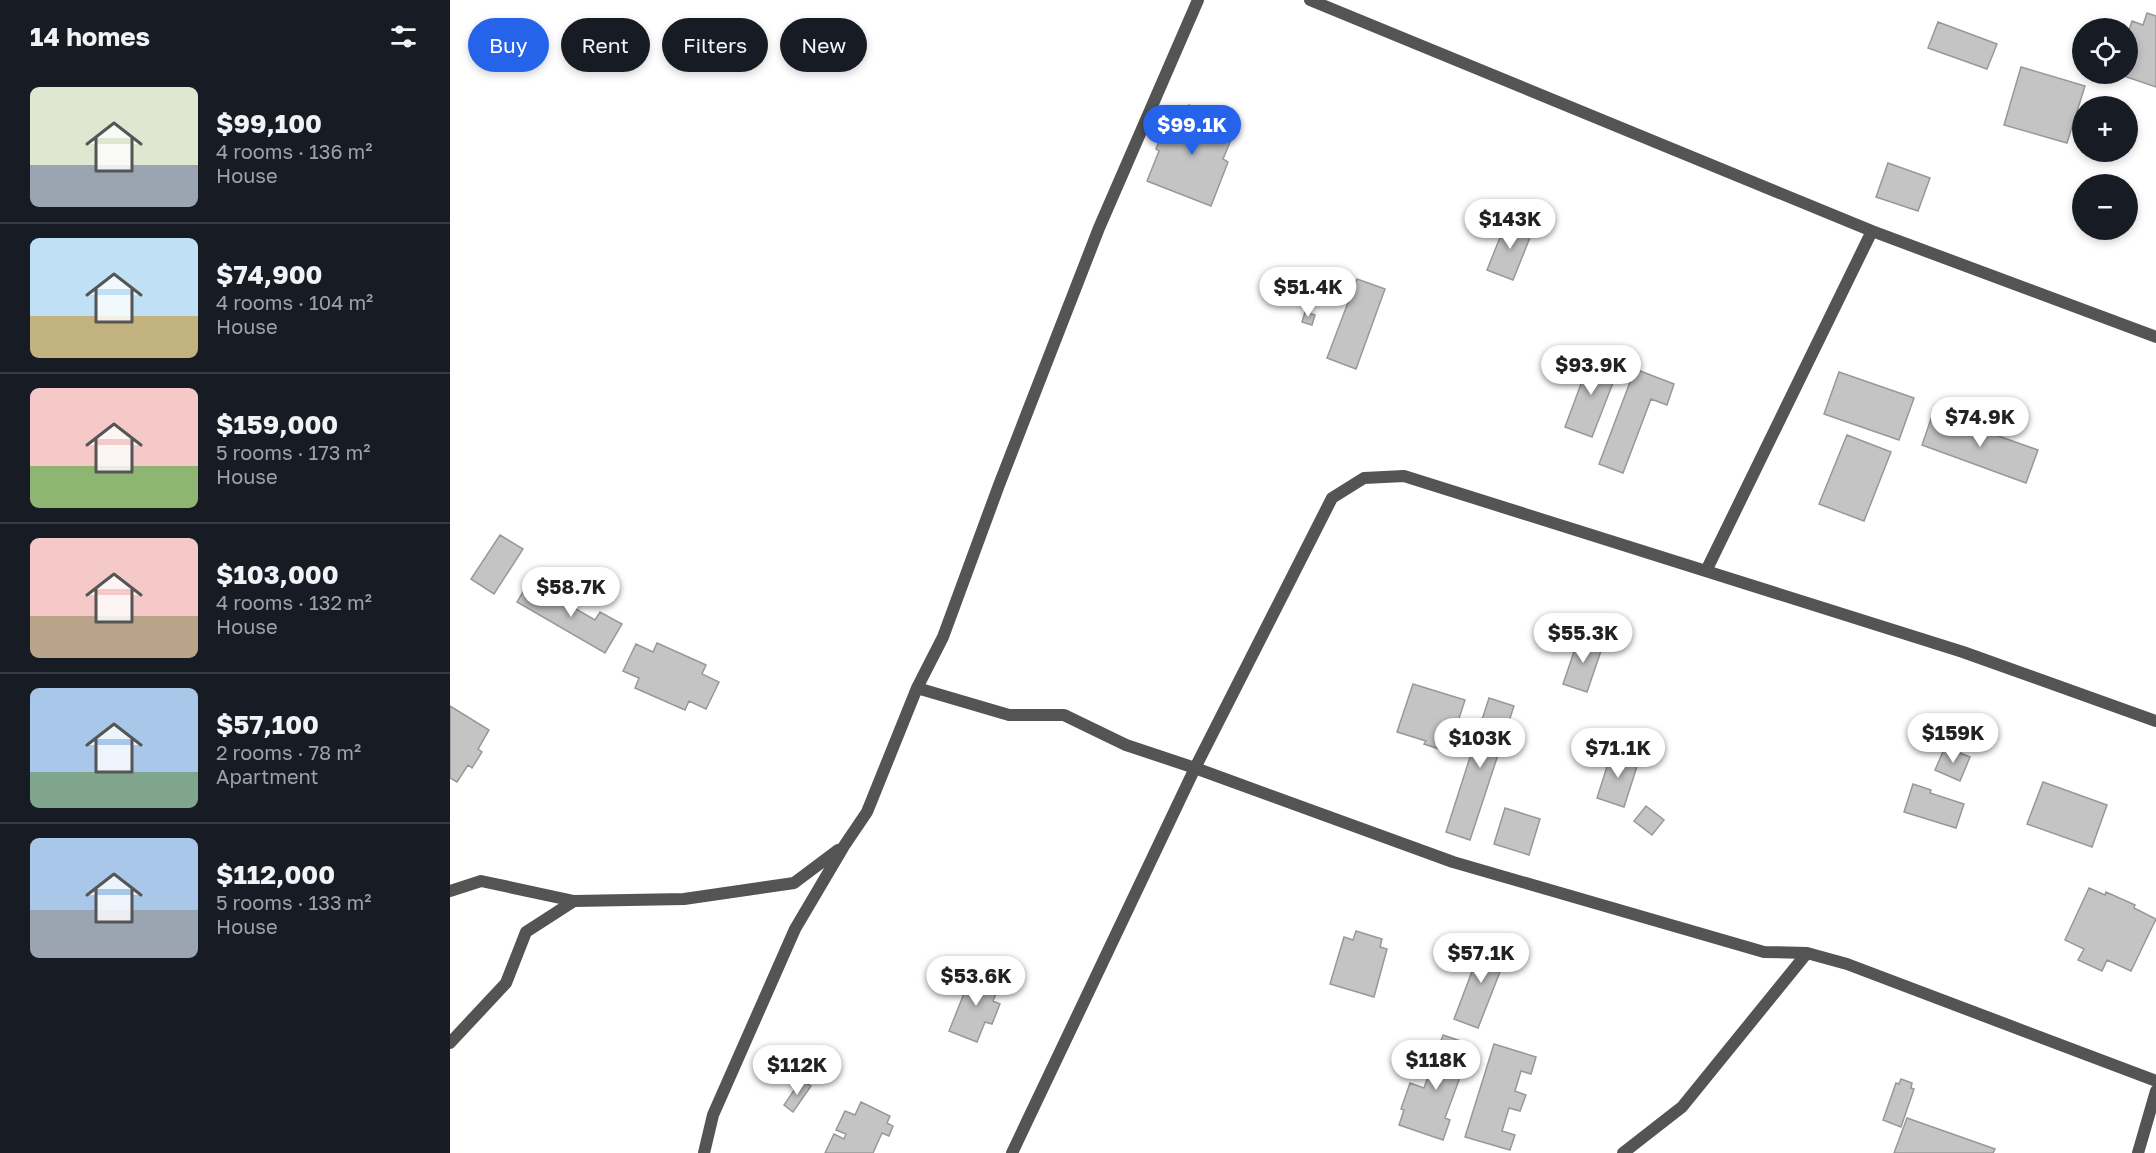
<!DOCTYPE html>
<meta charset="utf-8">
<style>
:root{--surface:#171b24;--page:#242831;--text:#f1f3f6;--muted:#9ea1a6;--line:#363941;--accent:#2563eb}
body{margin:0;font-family:"Golos Text",sans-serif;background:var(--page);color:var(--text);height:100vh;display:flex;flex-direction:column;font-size:22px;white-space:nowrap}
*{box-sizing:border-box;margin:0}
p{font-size:20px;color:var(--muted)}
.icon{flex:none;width:33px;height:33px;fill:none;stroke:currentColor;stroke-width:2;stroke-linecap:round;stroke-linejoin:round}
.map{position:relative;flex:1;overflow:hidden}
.details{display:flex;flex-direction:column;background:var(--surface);width:450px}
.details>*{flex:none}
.hud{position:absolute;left:18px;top:18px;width:570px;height:54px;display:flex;gap:12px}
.buttons{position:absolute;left:1622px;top:18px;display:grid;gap:12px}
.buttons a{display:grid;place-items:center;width:66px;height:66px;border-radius:50%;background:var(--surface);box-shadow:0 3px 9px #0003;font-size:30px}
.price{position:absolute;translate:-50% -51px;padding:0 14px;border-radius:21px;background:#fff;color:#222;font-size:20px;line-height:39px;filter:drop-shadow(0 2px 3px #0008)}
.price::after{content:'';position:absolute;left:50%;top:36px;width:18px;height:14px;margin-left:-9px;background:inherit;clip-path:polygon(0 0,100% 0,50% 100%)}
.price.current{background:var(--accent);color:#fff}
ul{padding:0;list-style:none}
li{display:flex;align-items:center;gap:18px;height:150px;padding:0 30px}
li+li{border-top:2px solid var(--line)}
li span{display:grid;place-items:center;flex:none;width:168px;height:120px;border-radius:9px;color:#555}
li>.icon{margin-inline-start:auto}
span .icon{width:72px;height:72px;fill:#fffc;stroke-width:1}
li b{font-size:26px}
h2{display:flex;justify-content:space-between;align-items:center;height:72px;padding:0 30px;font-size:26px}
.pill{padding:0 21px;border-radius:27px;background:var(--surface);box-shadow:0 3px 9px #0003;font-size:21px;line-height:54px}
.pill.current{background:var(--accent);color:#fff}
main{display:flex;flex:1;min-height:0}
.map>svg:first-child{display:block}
</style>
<main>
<section class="details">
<h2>14 homes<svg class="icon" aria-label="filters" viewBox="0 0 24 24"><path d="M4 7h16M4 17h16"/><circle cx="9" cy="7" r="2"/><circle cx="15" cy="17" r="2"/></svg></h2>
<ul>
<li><span style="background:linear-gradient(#dfe7d0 65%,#9aa5b1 0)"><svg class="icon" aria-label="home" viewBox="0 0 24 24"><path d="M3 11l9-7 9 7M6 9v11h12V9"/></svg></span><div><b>$99,100</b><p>4 rooms · 136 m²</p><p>House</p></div></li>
<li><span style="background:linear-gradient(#bfe0f5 65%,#c2b280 0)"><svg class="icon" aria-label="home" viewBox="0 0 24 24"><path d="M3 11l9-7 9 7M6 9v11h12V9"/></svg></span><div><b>$74,900</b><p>4 rooms · 104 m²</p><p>House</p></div></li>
<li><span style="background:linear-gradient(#f6c9c9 65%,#8fb573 0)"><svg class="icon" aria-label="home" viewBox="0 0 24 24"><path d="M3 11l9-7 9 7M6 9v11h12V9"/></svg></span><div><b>$159,000</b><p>5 rooms · 173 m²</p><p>House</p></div></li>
<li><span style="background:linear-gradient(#f6c9c9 65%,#b9a48a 0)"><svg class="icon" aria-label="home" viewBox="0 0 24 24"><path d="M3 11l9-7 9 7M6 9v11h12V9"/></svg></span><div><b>$103,000</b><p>4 rooms · 132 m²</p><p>House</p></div></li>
<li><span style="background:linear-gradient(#a9c7e8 70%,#7fa58c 0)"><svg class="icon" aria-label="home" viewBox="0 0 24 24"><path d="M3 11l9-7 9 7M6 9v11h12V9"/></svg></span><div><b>$57,100</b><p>2 rooms · 78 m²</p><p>Apartment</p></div></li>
<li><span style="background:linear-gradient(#a9c7e8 60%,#9aa5b1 0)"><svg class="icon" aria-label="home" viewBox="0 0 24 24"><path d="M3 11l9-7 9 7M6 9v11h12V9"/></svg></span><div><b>$112,000</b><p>5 rooms · 133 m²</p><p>House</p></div></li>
</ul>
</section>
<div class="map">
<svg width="1706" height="1153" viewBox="0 0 1706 1153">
<rect width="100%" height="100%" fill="#fff"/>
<path fill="#c4c4c4" stroke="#989898" stroke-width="1.5" d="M 1697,13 L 1706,16 L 1706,87 L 1668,74 L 1677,74 L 1677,36 L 1682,21 L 1693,25 Z
M 1488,22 L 1547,44 L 1537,69 L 1478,48 Z
M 1571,67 L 1635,86 L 1617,143 L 1554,125 Z
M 739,105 L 776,120 L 772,131 L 783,135 L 773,159 L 778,162 L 761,206 L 697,181 L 709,151 L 706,149 L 713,132 L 716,134 L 725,112 L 735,116 Z
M 1438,163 L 1480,178 L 1468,211 L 1426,197 Z
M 1057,220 L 1083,230 L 1063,280 L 1037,270 Z
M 907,279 L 935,289 L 906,369 L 877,358 Z
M 855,312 L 865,315 L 862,325 L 852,322 Z
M 1134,356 L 1168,370 L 1142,437 L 1115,427 L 1131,384 L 1124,381 Z
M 1185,369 L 1224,384 L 1217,405 L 1201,399 L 1173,473 L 1149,464 Z
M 1389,372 L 1464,398 L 1449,440 L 1374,414 Z
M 1483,413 L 1588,450 L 1576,483 L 1472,445 Z
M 1397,435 L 1441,452 L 1414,521 L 1369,504 Z
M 50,535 L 73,549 L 44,594 L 21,579 Z
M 79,582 L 145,620 L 150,612 L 172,624 L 155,653 L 67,602 Z
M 1129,637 L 1153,645 L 1137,692 L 1113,684 Z
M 207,643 L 256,665 L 252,674 L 269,682 L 256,709 L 239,701 L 235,710 L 185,688 L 189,678 L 173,671 L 186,644 L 203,652 Z
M 963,684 L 1015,700 L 998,752 L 974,744 L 976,741 L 947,732 Z
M 1039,698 L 1064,706 L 1020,840 L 996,832 Z
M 0,706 L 39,730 L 28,749 L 32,752 L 22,768 L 18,765 L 7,782 L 0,778 Z
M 1495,747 L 1520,757 L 1510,781 L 1485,770 Z
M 1162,751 L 1189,760 L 1174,807 L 1147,798 Z
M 1593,782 L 1657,805 L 1642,847 L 1577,824 Z
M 1463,784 L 1481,790 L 1480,793 L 1514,804 L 1506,828 L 1454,812 Z
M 1196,806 L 1214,820 L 1202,835 L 1184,821 Z
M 1055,808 L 1090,819 L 1079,855 L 1044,844 Z
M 1639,888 L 1655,895 L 1656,892 L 1685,905 L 1684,908 L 1706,919 L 1681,971 L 1657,960 L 1652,971 L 1628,960 L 1634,949 L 1615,940 Z
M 906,931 L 932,939 L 930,947 L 937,949 L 924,997 L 880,984 L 894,937 L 903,940 Z
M 1034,940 L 1059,949 L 1028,1028 L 1004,1019 Z
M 523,971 L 551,982 L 543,1001 L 550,1004 L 542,1024 L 535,1022 L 527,1042 L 499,1031 Z
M 993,1035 L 1022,1045 L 995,1118 L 1000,1120 L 993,1140 L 949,1125 L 954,1110 L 951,1109 L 960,1083 L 974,1088 Z
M 1044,1044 L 1086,1057 L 1081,1074 L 1071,1071 L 1065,1091 L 1076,1095 L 1070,1111 L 1059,1108 L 1052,1131 L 1065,1135 L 1060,1150 L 1015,1137 Z
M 1451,1079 L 1462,1083 L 1461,1088 L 1464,1089 L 1451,1127 L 1433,1120 L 1446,1083 L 1449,1084 Z
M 351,1080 L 361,1086 L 343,1112 L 334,1105 Z
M 411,1102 L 440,1116 L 437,1123 L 443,1126 L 439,1136 L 432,1133 L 423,1153 L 375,1153 L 384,1134 L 394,1139 L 396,1134 L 386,1130 L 395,1111 L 405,1115 Z
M 1457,1118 L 1545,1149 L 1543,1153 L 1444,1153 Z"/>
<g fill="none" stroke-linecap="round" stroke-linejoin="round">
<path stroke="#545454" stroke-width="12" d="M 860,0 L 1422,231 L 1706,337
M 1256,571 L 1422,231
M 467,688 L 559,715 L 614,715 L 676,745 L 745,768 L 1003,862 L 1314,952 L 1357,953 L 1397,964 L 1706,1081
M 0,891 L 31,881 L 124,901 L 234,899 L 344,883 L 388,850
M 0,1043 L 56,983 L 76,932 L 124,901
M 254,1153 L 263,1115 L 345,929 L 394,846 L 417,812 L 467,688 L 493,637 L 549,485 L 649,228 L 748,0
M 562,1153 L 745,768 L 882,498 L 914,478 L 954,476 L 1513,652 L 1706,721
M 1173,1153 L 1232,1107 L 1357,953
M 1688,1153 L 1706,1091"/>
</g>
</svg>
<div class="buttons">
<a><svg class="icon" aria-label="locate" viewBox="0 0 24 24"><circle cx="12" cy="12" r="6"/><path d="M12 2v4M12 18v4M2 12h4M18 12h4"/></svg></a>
<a>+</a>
<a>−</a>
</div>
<b class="price current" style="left:742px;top:156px">$99.1K</b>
<b class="price" style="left:1060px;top:250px">$143K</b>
<b class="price" style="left:858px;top:318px">$51.4K</b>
<b class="price" style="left:1141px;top:396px">$93.9K</b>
<b class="price" style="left:1530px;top:448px">$74.9K</b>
<b class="price" style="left:121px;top:618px">$58.7K</b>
<b class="price" style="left:1133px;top:664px">$55.3K</b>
<b class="price" style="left:1503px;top:764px">$159K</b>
<b class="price" style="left:1030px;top:769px">$103K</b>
<b class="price" style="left:1168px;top:779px">$71.1K</b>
<b class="price" style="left:1031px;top:984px">$57.1K</b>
<b class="price" style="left:526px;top:1007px">$53.6K</b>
<b class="price" style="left:986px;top:1091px">$118K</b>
<b class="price" style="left:347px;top:1096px">$112K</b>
<div class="hud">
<a class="pill current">Buy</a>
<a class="pill">Rent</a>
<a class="pill">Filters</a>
<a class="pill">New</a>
</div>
</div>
</main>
